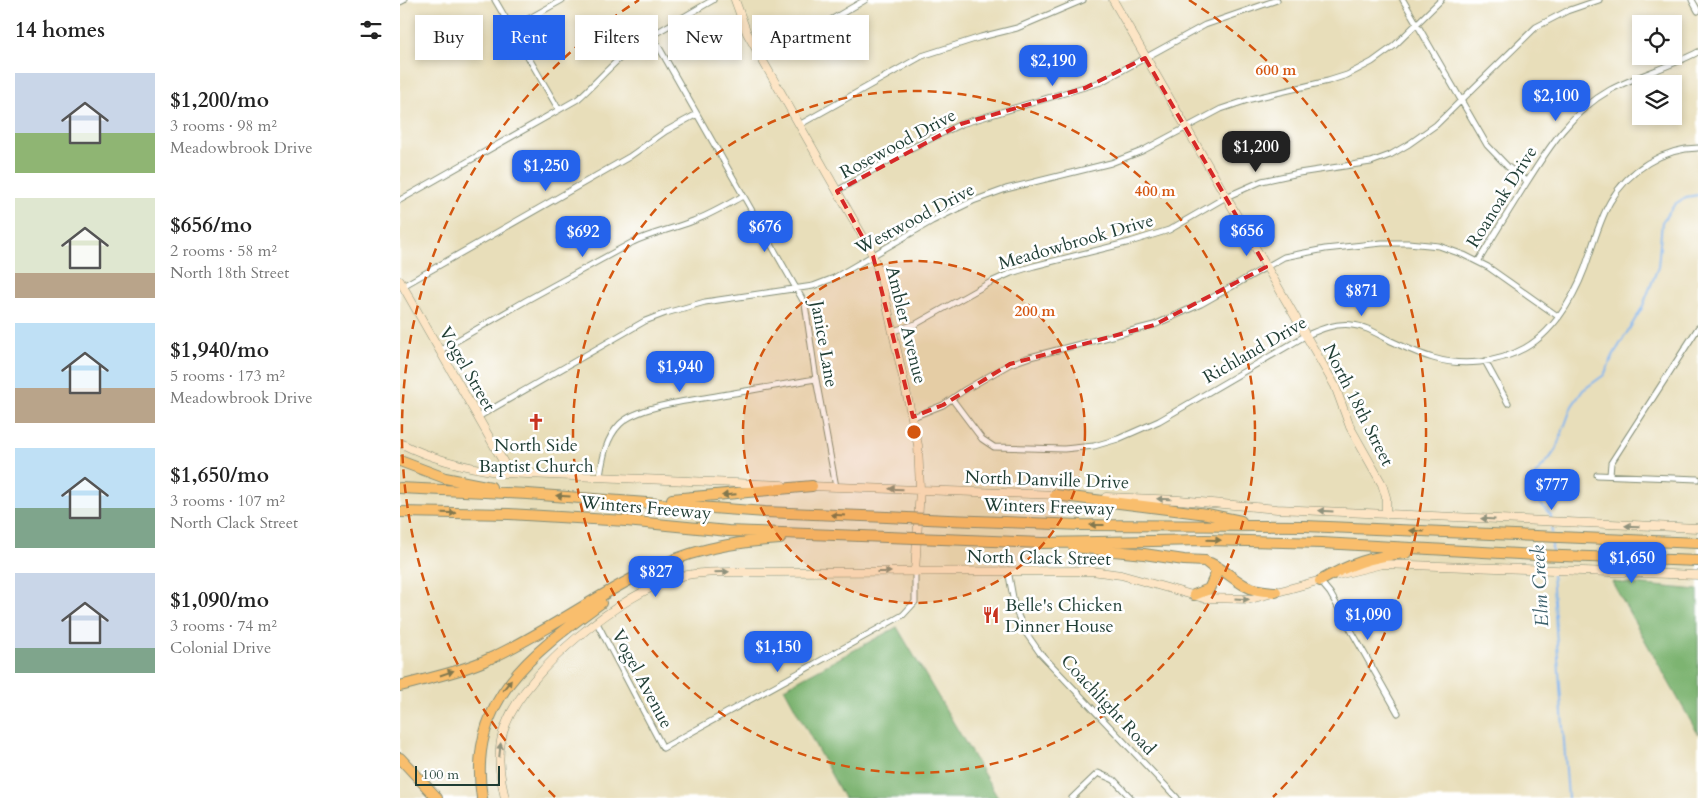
<!DOCTYPE html>
<meta charset="utf-8">
<style>
:root{--surface:#fff;--page:#f6f6f6;--text:#222;--muted:#767676;--accent:#2563eb}
body{margin:0;font-family:Cardo,serif;background:var(--page);color:var(--text);height:100vh;display:flex;flex-direction:column;font-size:19px;white-space:nowrap}
*{box-sizing:border-box;margin:0}
p{font-size:16px;color:var(--muted)}
.icon{flex:none;width:28px;height:28px;fill:none;stroke:currentColor;stroke-width:2;stroke-linecap:round;stroke-linejoin:round}
.map{position:relative;flex:1;overflow:hidden}
.panel{display:flex;flex-direction:column;background:var(--surface);width:400px}
.panel>*{flex:none}
.banner{position:absolute;left:15px;top:15px;width:475px;height:45px;display:flex;gap:10px}
.fabs{position:absolute;left:1232px;top:15px;display:grid;gap:10px}
.fabs a{display:grid;place-items:center;width:50px;height:50px;border-radius:0px;background:var(--surface);box-shadow:0 2px 8px #0003;font-size:25px}
.scale{position:absolute;left:15px;bottom:12px;width:85px;box-sizing:border-box;padding-left:5px;border:2px solid #1f3d34;border-top:0;font-size:14px;line-height:18px;white-space:nowrap;color:#1f3d34;-webkit-text-stroke:4px #fff;paint-order:stroke}
.price{position:absolute;translate:-50% -42px;padding:0 11px;border-radius:10px;background:var(--accent);color:#fff;font-size:16px;line-height:32px;filter:drop-shadow(0 1px 2px #0008)}
.price::after{content:'';position:absolute;left:50%;top:30px;width:15px;height:11px;margin-left:-8px;background:inherit;clip-path:polygon(0 0,100% 0,50% 100%)}
.price.selected{background:#222;color:#fff}
ul{padding:0;list-style:none}
li{display:flex;align-items:center;gap:15px;height:125px;padding:0 15px}
li span{display:grid;place-items:center;flex:none;width:140px;height:100px;border-radius:0px;color:#555}
li>.icon{margin-inline-start:auto}
span .icon{width:60px;height:60px;fill:#fffc;stroke-width:1}
li b{font-size:21px}
h2{display:flex;justify-content:space-between;align-items:center;height:60px;padding:0 15px;font-size:21px}
.chip{padding:0 18px;border-radius:0px;background:var(--surface);box-shadow:0 2px 8px #0003;font-size:18px;line-height:45px}
.chip.selected{background:var(--accent);color:#fff}
main{display:flex;flex:1;min-height:0}
.map>svg:first-child{display:block}
</style>
<main>
<section class="panel">
<h2>14 homes<svg class="icon" aria-label="filters" viewBox="0 0 24 24"><path d="M4 7h16M4 17h16"/><circle cx="9" cy="7" r="2"/><circle cx="15" cy="17" r="2"/></svg></h2>
<ul>
<li><span style="background:linear-gradient(#c9d6e8 60%,#8fb573 0)"><svg class="icon" aria-label="home" viewBox="0 0 24 24"><path d="M3 11l9-7 9 7M6 9v11h12V9"/></svg></span><div><b>$1,200/mo</b><p>3 rooms · 98 m²</p><p>Meadowbrook Drive</p></div></li>
<li><span style="background:linear-gradient(#dfe7d0 75%,#b9a48a 0)"><svg class="icon" aria-label="home" viewBox="0 0 24 24"><path d="M3 11l9-7 9 7M6 9v11h12V9"/></svg></span><div><b>$656/mo</b><p>2 rooms · 58 m²</p><p>North 18th Street</p></div></li>
<li><span style="background:linear-gradient(#bfe0f5 65%,#b9a48a 0)"><svg class="icon" aria-label="home" viewBox="0 0 24 24"><path d="M3 11l9-7 9 7M6 9v11h12V9"/></svg></span><div><b>$1,940/mo</b><p>5 rooms · 173 m²</p><p>Meadowbrook Drive</p></div></li>
<li><span style="background:linear-gradient(#bfe0f5 60%,#7fa58c 0)"><svg class="icon" aria-label="home" viewBox="0 0 24 24"><path d="M3 11l9-7 9 7M6 9v11h12V9"/></svg></span><div><b>$1,650/mo</b><p>3 rooms · 107 m²</p><p>North Clack Street</p></div></li>
<li><span style="background:linear-gradient(#c9d6e8 75%,#7fa58c 0)"><svg class="icon" aria-label="home" viewBox="0 0 24 24"><path d="M3 11l9-7 9 7M6 9v11h12V9"/></svg></span><div><b>$1,090/mo</b><p>3 rooms · 74 m²</p><p>Colonial Drive</p></div></li>
</ul>
</section>
<div class="map">
<svg width="1298" height="798" viewBox="0 0 1298 798">
<rect width="100%" height="100%" fill="#fff"/>
<filter id="ink" filterUnits="userSpaceOnUse"><feTurbulence type="fractalNoise" baseFrequency=".02" numOctaves="2"/><feDisplacementMap in="SourceGraphic" scale="10" xChannelSelector="R" yChannelSelector="G"/><feConvolveMatrix kernelMatrix="1 2 1 2 8 2 1 2 1" color-interpolation-filters="sRGB"/></filter>
<filter id="wash" filterUnits="userSpaceOnUse"><feTurbulence type="fractalNoise" baseFrequency=".0096" numOctaves="4" result="noise"/><feDisplacementMap in="SourceGraphic" scale="20" xChannelSelector="R" yChannelSelector="G"/><feGaussianBlur stdDeviation="1.12" result="paint"/><feColorMatrix in="noise" values="0 0 0 0 0 0 0 0 0 0 0 0 0 0 0 0 0 1.4 0 .05"/><feComposite in="paint" operator="in"/></filter>
<g filter="url(#wash)">
<rect width="100%" height="100%" fill="#e8deba"/>
<path fill="#7db471" stroke="#4e7852" d="M 1212,582 L 1298,590 L 1298,734 Z
M 497,627 L 598,798 L 444,798 L 384,688 Z"/>
<g fill="none" stroke-linecap="round" stroke-linejoin="round">
<path stroke="#82b6ef" stroke-width="2" d="M 1151,518 L 1151,515 L 1140,503 L 1135,493 L 1134,482 L 1136,474 L 1150,458 L 1156,449 L 1172,406 L 1183,390 L 1204,375 L 1214,354 L 1242,308 L 1258,267 L 1262,222 L 1275,204 L 1286,197 L 1298,195
M 1151,523 L 1152,533
M 1152,540 L 1152,553
M 1152,573 L 1168,798"/>
</g>
</g>
<g filter="url(#ink)">
<g fill="none" stroke-linecap="round" stroke-linejoin="round">
<g stroke="#848e77" stroke-width="7">
<path id="street" d="M 95,0 L 159,110
M 1003,0 L 1087,145 L 1108,167 L 1127,181
M 1292,0 L 1298,11
M 0,2 L 4,0
M 112,28 L 162,0
M 252,35 L 405,304 L 416,379 L 436,487
M 362,60 L 465,0
M 399,125 L 522,56 L 581,37 L 617,28 L 683,0
M 437,191 L 505,151 L 561,124 L 701,82 L 805,25 L 877,0
M 0,200 L 178,99 C 198,81 215,60 237,44 L 313,0
M 1078,262 C 1092,238 1107,214 1122,190 C 1146,152 1169,113 1210,90 C 1238,75 1270,67 1298,52
M 3,286 L 229,157 L 266,131 L 297,114
M 493,331 L 516,324 L 591,282 L 611,273 L 634,266 L 730,242 L 769,230 L 826,197 L 862,181 L 899,173 L 971,162 L 990,155 L 1009,144 L 1036,125 L 1136,27 L 1167,11 L 1199,0
M 39,351 L 127,300 L 233,242 C 252,233 273,229 293,221 C 310,215 326,205 343,196
M 1085,361 L 1108,403
M 552,399 L 582,439 L 594,447 L 664,449 L 694,446 L 718,439 L 759,421 L 905,336 C 921,329 935,323 952,325 C 966,326 979,335 991,341 C 1004,347 1019,354 1033,358 C 1062,367 1098,363 1125,348 C 1158,329 1179,289 1190,253 C 1202,215 1212,185 1248,163 C 1263,154 1280,148 1298,148
M 78,417 L 245,321 L 266,313 L 305,302 L 413,286 L 434,278 L 532,221 L 573,201 L 606,189 L 711,163 L 742,151 L 821,109 L 851,99 L 928,81 L 947,75 L 972,62 L 994,46 L 1041,0
M 513,417 L 543,405 L 563,391 L 610,364 L 630,357 L 754,325 L 801,304 L 884,257 L 925,249 L 982,243 L 1008,243 L 1039,246 L 1064,255 L 1088,267 L 1159,317
M 1197,475 L 1298,479
M 1210,475 L 1211,463 L 1298,328
M 200,476 C 203,457 206,438 220,424 C 239,405 295,400 322,395 C 354,390 385,384 416,379
M 608,570 L 615,609 L 626,633 L 640,653 L 777,798
M 920,581 L 930,593 L 998,713
M 197,623 L 263,748 L 503,615 L 515,602 L 515,572
M 672,798 L 698,773 L 714,780 L 731,798"/>
</g>
<g stroke="#848e77" stroke-width="9">
<path id="secondary" d="M 335,0 L 347,33 L 469,247 L 480,274 L 518,445 L 520,489 L 515,572
M 713,0 L 935,386 L 950,427 L 982,484 L 986,497 L 986,514
M 0,281 L 104,463 L 104,473
M 0,443 C 33,460 68,468 104,473 L 382,485
M 409,486 L 659,495
M 706,497 L 779,500 L 877,509 L 1298,528
M 938,575 L 982,564 L 1298,575
M 105,798 C 99,773 96,748 106,724 C 127,669 222,593 278,577 C 301,571 326,572 350,572 L 692,571 L 721,575 L 803,598 L 851,599 L 925,579"/>
</g>
<g stroke="#848e77" stroke-width="12">
<path id="highway" d="M 0,461 L 45,478 L 91,487
M 0,488 L 128,494 L 365,512 L 487,517
M 655,495 L 807,514 L 841,521
M 272,499 L 412,486
M 0,512 L 109,514 L 226,521 L 328,531 L 487,537
M 548,520 L 681,525 L 905,526 L 1298,543
M 542,539 L 643,543 L 806,540 L 922,543 L 1135,555 L 1298,561
M 674,547 L 744,554 L 784,560 L 805,561 L 815,569 L 816,574 L 809,589 L 794,595
M 810,563 C 823,569 832,578 844,585 C 854,591 865,591 876,592
M 920,581 C 949,564 973,556 1006,553
M 0,686 C 30,678 63,671 91,658 C 159,627 218,577 290,554 C 319,545 349,541 380,539
M 0,758 L 37,798
M 82,798 C 67,701 131,654 201,603"/>
</g>
<use href="#street" stroke="#fff" stroke-width="5"/>
<use href="#secondary" stroke="#fde5c5" stroke-width="8"/>
<use href="#highway" stroke="#f9be6d" stroke-width="10"/>
<g stroke="#848e77" stroke-width="12" stroke-linecap="butt">
<path id="highway-bridge" d="M 487,517 L 548,520
M 487,537 L 542,539"/>
</g>
<use href="#highway-bridge" stroke="#f9be6d" stroke-width="10"/>
</g>
<defs><path id="oneway-solid" d="M-6-.8H1V-3.2L6.5 0L1 3.2V.8H-6Z" transform="scale(1.25)"/></defs>
<g fill="#8e917c">
<use href="#oneway-solid" transform="translate(496 489) rotate(-178)"/>
<use href="#oneway-solid" transform="translate(764 499) rotate(-178)"/>
<use href="#oneway-solid" transform="translate(926 511) rotate(-177)"/>
<use href="#oneway-solid" transform="translate(1088 519) rotate(-177)"/>
<use href="#oneway-solid" transform="translate(1232 526) rotate(-178)"/>
<use href="#oneway-solid" transform="translate(322 572) rotate(-1)"/>
<use href="#oneway-solid" transform="translate(484 572)"/>
<use href="#oneway-solid" transform="translate(842 599) rotate(4)"/>
<use href="#oneway-solid" transform="translate(100 750) rotate(-84)"/>
</g>
<g fill="#81774e">
<use href="#oneway-solid" transform="translate(329 495) rotate(175)"/>
<use href="#oneway-solid" transform="translate(163 496) rotate(-176)"/>
<use href="#oneway-solid" transform="translate(49 513) rotate(1)"/>
<use href="#oneway-solid" transform="translate(438 515) rotate(-177)"/>
<use href="#oneway-solid" transform="translate(697 525) rotate(-180)"/>
<use href="#oneway-solid" transform="translate(1017 531) rotate(-177)"/>
<use href="#oneway-solid" transform="translate(814 540) rotate(2)"/>
<use href="#oneway-solid" transform="translate(47 673) rotate(-19)"/>
<use href="#oneway-solid" transform="translate(107 685) rotate(-52)"/>
</g>
</g>
<path fill="none" stroke="#d62828" stroke-width="4" stroke-dasharray="10 6" stroke-linejoin="round" d="M 745,58 L 866,267 L 754,325 L 610,364 L 543,405 L 513,417 L 473,256 L 437,191 L 561,124 L 685,88 Z"/>
<circle cx="514" cy="432" r="171" fill="#d45610" fill-opacity=".12"/>
<g fill="none" stroke="#d45610" stroke-width="2.5" stroke-dasharray="9 6">
<circle cx="514" cy="432" r="171"/>
<circle cx="514" cy="432" r="341"/>
<path d="M155 797A512 512 0 0 1 239 0M789 0A512 512 0 0 1 873 797"/>
</g>
<defs>
<g id="church-bare" transform="scale(1.35)"><path d="M-1.2-6h2.4v3.5h3.3v2.4h-3.3V6h-2.4V-.1h-3.3v-2.4h3.3Z" fill="#c8321e" stroke="#fff" stroke-width="2.5" paint-order="stroke"/></g>
<g id="restaurant-bare" transform="scale(1.35)"><path d="M-5-6h1v4h1v-4h1v4h1v-4h1v5L-1.5 .5V6h-2V.5L-5-1ZM5-6V6H3V1.5H1.5Q1.5-4 5-6Z" fill="#c8321e" stroke="#fff" stroke-width="2.5" paint-order="stroke"/></g>
</defs>
<g fill-rule="evenodd">
<use href="#church-bare" x="136" y="422"/>
<use href="#restaurant-bare" x="591" y="615"/>
</g>
<g text-anchor="middle" dominant-baseline="central" stroke-width="5" stroke-linejoin="round" paint-order="stroke">
<g font-size="18" fill="#1f3d34" stroke="#fff">
<text transform="translate(498 144) rotate(-28)">Rosewood Drive</text>
<text transform="translate(1102 197) rotate(-58)">Roanoak Drive</text>
<text transform="translate(515 219) rotate(-28)">Westwood Drive</text>
<text transform="translate(676 242) rotate(-16)">Meadowbrook Drive</text>
<text transform="translate(506 325) rotate(76)">Ambler Avenue</text>
<text transform="translate(424 344) rotate(80)">Janice Lane</text>
<text transform="translate(855 350) rotate(-30)">Richland Drive</text>
<text transform="translate(67 369) rotate(60)">Vogel Street</text>
<text transform="translate(958 405) rotate(63)">North 18th Street</text>
<text transform="translate(647 480) rotate(2)">North Danville Drive</text>
<text transform="translate(649 507) rotate(2)">Winters Freeway</text>
<text transform="translate(246 508) rotate(5)">Winters Freeway</text>
<text transform="translate(639 558) rotate(1)">North Clack Street</text>
<text transform="translate(242 679) rotate(62)">Vogel Avenue</text>
<text transform="translate(708 705) rotate(47)">Coachlight Road</text>
</g>
<g font-size="18" fill="#1f3d34" stroke="#fff">
<text x="136" y="445">North Side<tspan x="136" dy="21">Baptist Church</tspan></text>
<text x="605" y="605" text-anchor="start">Belle's Chicken<tspan x="605" dy="21">Dinner House</tspan></text>
</g>
<g font-size="19" font-style="italic" fill="#3d616c" stroke="#fff">
<text transform="translate(1140 586) rotate(-93)">Elm Creek</text>
</g>
</g>
<circle cx="514" cy="432" r="8" fill="#d45610" stroke="#fff" stroke-width="2.5"/>
<g font-size="15" text-anchor="middle" font-weight="bold" fill="#d45610" stroke="#fff" stroke-width="5" stroke-linejoin="round" paint-order="stroke">
<text x="876" y="75">600 m</text>
<text x="755" y="196">400 m</text>
<text x="635" y="316">200 m</text>
</g>
</svg>
<div class="fabs">
<a><svg class="icon" aria-label="locate" viewBox="0 0 24 24"><circle cx="12" cy="12" r="6"/><path d="M12 2v4M12 18v4M2 12h4M18 12h4"/></svg></a>
<a><svg class="icon" aria-label="layers" viewBox="0 0 24 24"><path d="M12 4l9 5-9 5-9-5zM3 14l9 5 9-5"/></svg></a>
</div>
<div class="scale">100 m</div>
<b class="price" style="left:653px;top:87px">$2,190</b>
<b class="price" style="left:1156px;top:122px">$2,100</b>
<b class="price selected" style="left:856px;top:173px">$1,200</b>
<b class="price" style="left:146px;top:192px">$1,250</b>
<b class="price" style="left:365px;top:253px">$676</b>
<b class="price" style="left:847px;top:257px">$656</b>
<b class="price" style="left:183px;top:258px">$692</b>
<b class="price" style="left:962px;top:317px">$871</b>
<b class="price" style="left:280px;top:393px">$1,940</b>
<b class="price" style="left:1152px;top:511px">$777</b>
<b class="price" style="left:1232px;top:584px">$1,650</b>
<b class="price" style="left:256px;top:598px">$827</b>
<b class="price" style="left:968px;top:641px">$1,090</b>
<b class="price" style="left:378px;top:673px">$1,150</b>
<div class="banner">
<a class="chip">Buy</a>
<a class="chip selected">Rent</a>
<a class="chip">Filters</a>
<a class="chip">New</a>
<a class="chip">Apartment</a>
</div>
</div>
</main>
